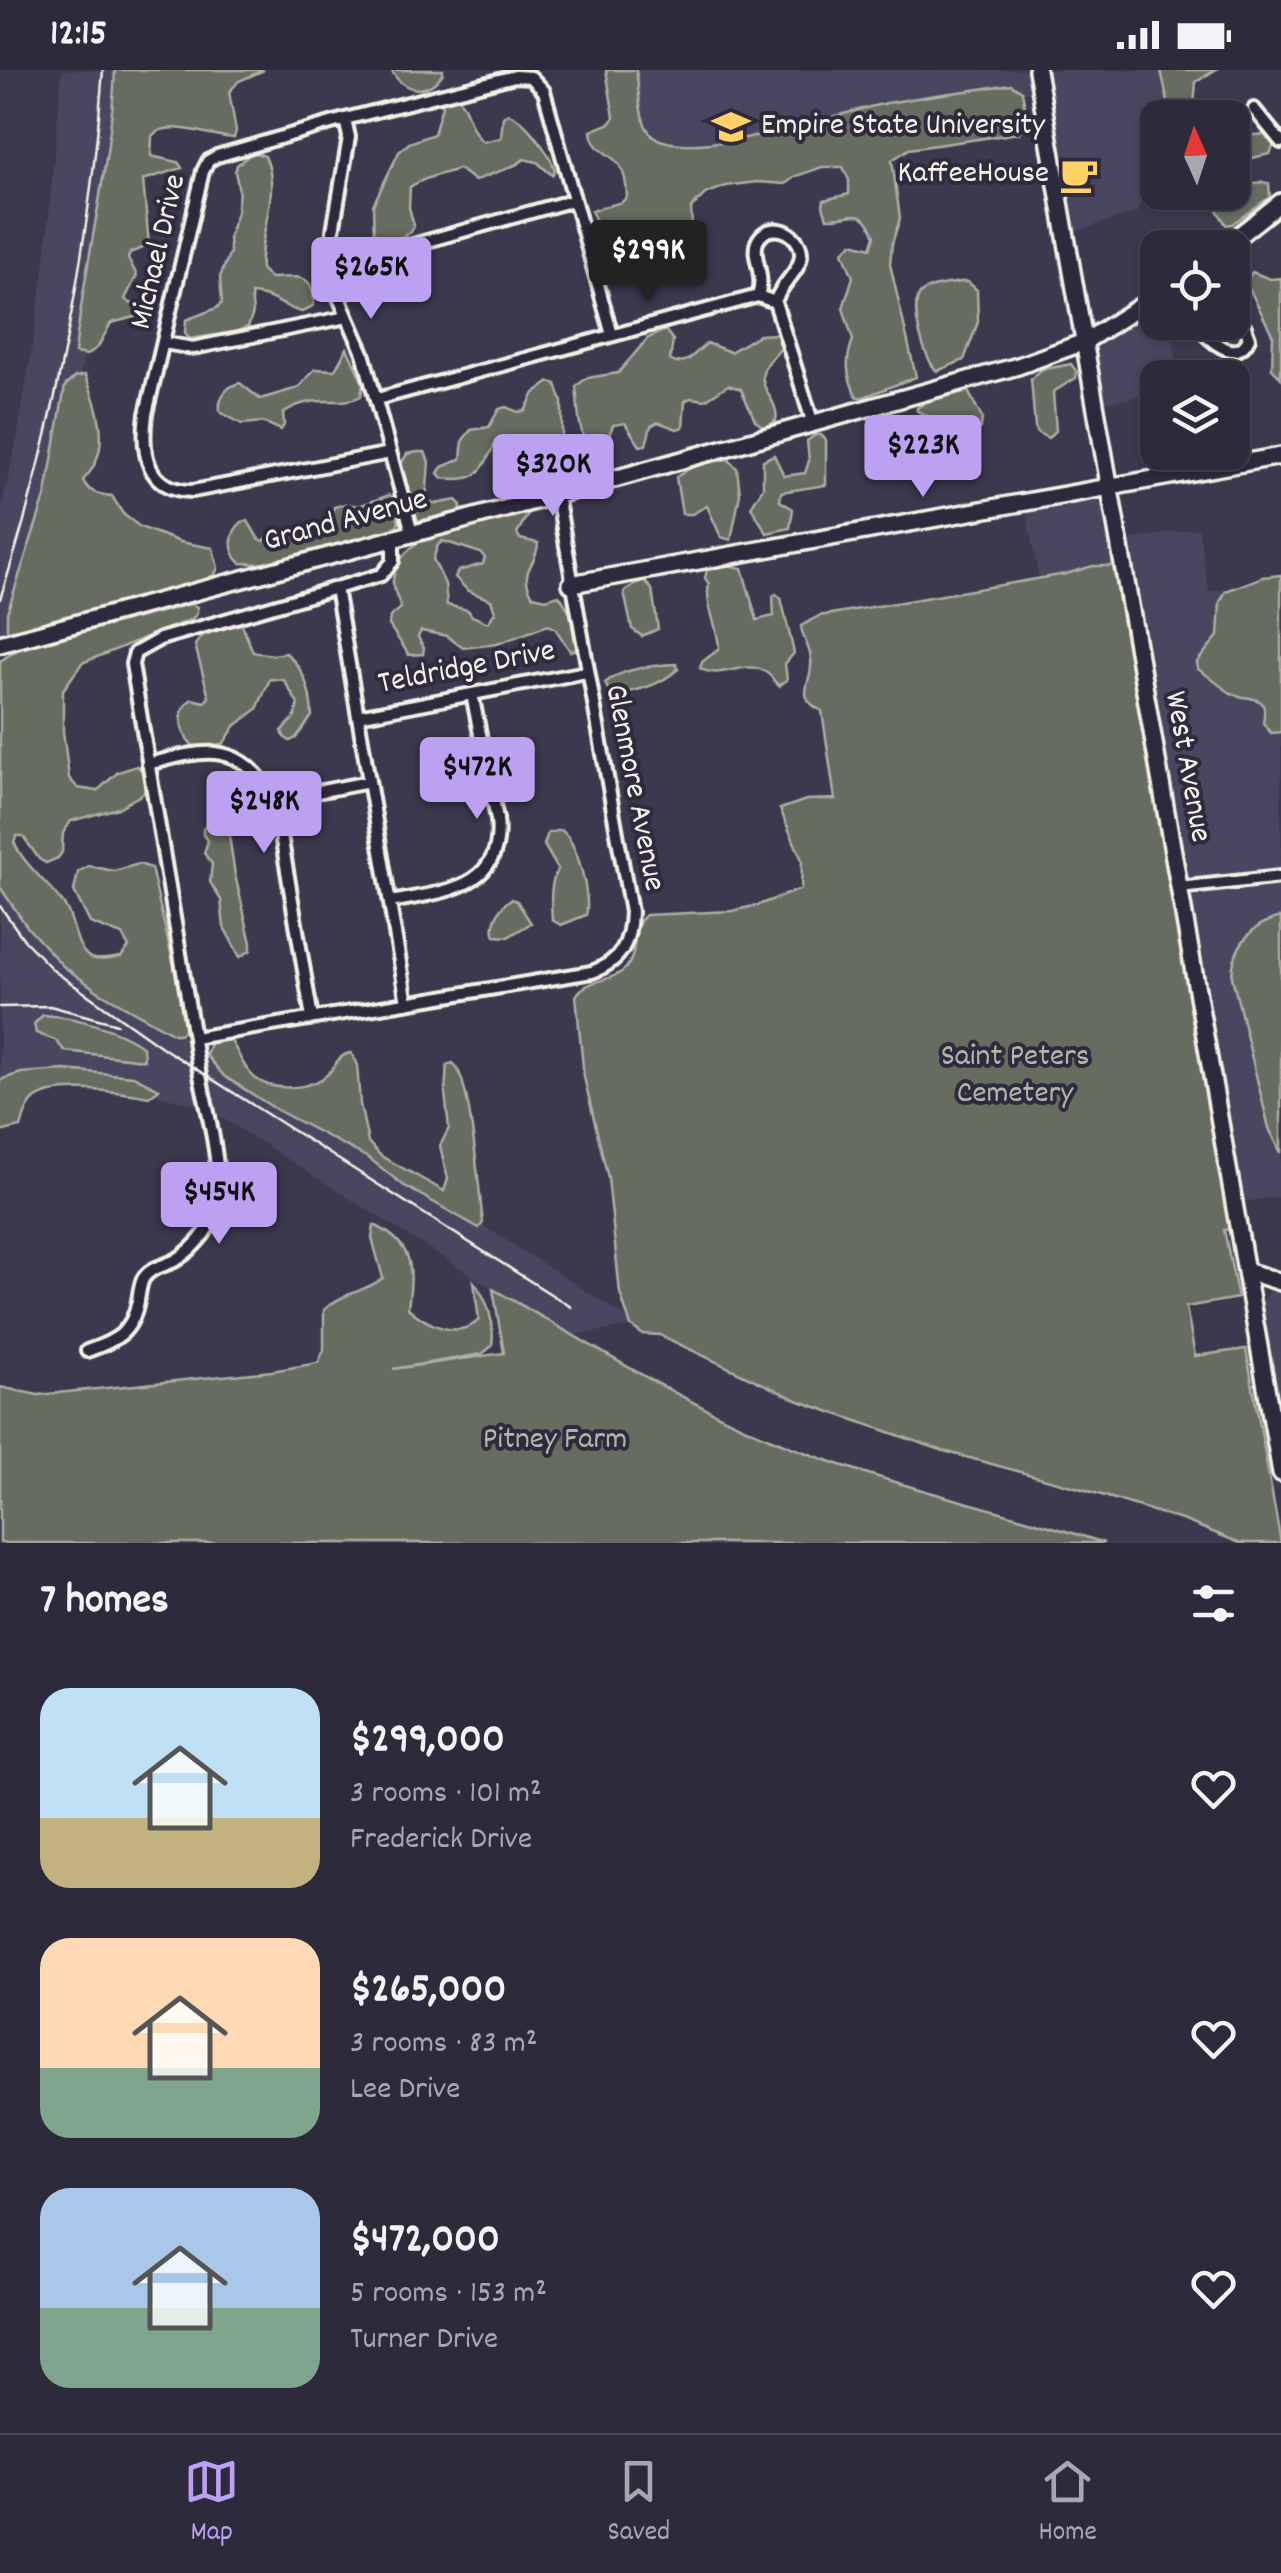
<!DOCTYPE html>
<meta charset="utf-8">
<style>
:root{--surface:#2d2b3b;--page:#353342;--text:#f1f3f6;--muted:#a7a7af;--line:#484755;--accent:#bca0f2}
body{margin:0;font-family:Dekko,sans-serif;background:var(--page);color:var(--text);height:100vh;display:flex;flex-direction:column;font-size:38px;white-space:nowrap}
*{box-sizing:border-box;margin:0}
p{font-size:32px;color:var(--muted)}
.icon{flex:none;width:55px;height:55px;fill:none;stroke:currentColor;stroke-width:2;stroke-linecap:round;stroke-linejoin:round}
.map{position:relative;height:1473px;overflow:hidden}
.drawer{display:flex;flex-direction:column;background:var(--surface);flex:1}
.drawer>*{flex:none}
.needle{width:65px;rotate:357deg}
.controls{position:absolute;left:1140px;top:30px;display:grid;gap:20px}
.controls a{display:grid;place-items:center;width:110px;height:110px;border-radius:20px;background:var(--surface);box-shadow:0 2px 8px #0004,0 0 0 2px var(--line);font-size:50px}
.price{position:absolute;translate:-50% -85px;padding:0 22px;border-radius:10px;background:var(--accent);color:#111;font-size:32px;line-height:65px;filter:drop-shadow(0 2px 5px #0008)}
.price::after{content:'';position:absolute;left:50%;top:60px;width:30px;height:22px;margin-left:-15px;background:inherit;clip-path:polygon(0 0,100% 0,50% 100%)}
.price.current{background:#222;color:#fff}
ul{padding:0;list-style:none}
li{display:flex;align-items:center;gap:30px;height:250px;padding:0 40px}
li span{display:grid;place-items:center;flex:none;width:280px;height:200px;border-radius:30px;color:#555}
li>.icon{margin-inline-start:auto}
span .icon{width:120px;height:120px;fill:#fffc;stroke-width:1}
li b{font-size:42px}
h2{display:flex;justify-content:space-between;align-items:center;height:120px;padding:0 40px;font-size:42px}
.status{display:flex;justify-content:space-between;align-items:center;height:70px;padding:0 50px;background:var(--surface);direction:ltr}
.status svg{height:28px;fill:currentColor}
.tabs{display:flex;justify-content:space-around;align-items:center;height:140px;border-top:2px solid var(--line);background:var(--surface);font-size:28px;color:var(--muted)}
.tabs a{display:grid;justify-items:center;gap:5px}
.tabs .current{color:var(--accent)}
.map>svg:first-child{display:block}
</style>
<div class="status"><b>12:15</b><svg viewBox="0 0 49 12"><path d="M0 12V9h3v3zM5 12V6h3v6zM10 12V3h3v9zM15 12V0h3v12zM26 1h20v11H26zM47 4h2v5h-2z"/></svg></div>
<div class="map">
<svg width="1281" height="1473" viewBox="0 0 1281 1473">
<rect width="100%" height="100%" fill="#3c394f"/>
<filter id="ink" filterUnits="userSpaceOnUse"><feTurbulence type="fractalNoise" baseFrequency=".01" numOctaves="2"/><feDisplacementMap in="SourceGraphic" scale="20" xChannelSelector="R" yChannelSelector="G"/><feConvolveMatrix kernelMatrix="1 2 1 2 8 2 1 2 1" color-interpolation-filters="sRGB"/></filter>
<g filter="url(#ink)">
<path fill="#49475f" d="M 62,0 L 127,0 L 117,157 L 15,562 L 0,565 L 0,444 L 18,364 L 44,201 Z
M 617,0 L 1027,0 L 1031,21 L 636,94 Z
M 1046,0 L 1163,0 L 1171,47 L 1158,48 L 1157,87 L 1137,142 L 1074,162 Z
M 1157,236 L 1158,252 L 1170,253 L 1179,307 L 1158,308 L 1157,323 L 1104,333 L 1096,281 L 1100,275 Z
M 1093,428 L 1104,437 L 1113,496 L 1039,509 L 1026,440 Z
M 1198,458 L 1209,522 L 1264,513 L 1281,580 L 1281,1126 L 1243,1132 L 1127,470 Z
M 0,813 L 39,873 L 639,1255 L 575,1265 L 493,1219 L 227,1051 L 194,1034 L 105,1012 L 0,1025 Z
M 1271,1220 L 1281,1221 L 1281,1364 L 1261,1232 Z"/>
<path fill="#666c5f" stroke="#adaea4" stroke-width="2.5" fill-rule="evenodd" d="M 115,0 L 264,0 L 239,11 L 229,22 L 236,61 L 234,68 C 210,67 168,48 152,66 L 151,86 L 178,92 L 182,98 L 143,110 L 149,175 L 130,183 L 128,189 L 137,205 L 125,229 L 130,233 L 148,237 L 150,243 L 111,253 L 98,277 L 87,285 L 75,283 C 85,188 111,96 115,0 Z
M 391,0 L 443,0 L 443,3 C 428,26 404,23 391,0 Z
M 606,0 L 636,0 C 639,17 638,54 653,66 C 687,92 822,49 862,39 C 906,27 953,24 998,16 L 1011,14 L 1022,21 L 1028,53 L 1019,63 L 909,79 L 892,90 L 900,148 L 892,174 L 890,194 L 916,307 L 864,327 L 857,327 C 846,306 845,290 853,270 L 843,238 L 853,207 L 843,182 L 852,173 L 871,178 L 875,166 C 862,133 853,149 827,148 L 823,136 L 824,130 L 849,124 L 849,110 L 843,97 L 822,97 L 796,106 L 785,114 L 757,112 L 726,116 L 705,124 L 691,138 L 692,157 L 664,176 L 660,182 L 664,208 L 655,218 L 648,219 L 639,210 C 623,208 613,220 603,202 L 605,196 L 623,190 L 631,180 L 625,161 L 598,154 L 591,141 L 622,132 L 627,127 C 626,74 594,92 591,61 L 611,53 L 614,47 Z
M 1161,0 L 1215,0 L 1196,12 L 1193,47 L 1171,47 Z
M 453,23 C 470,36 467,58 483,72 L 501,68 L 503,47 L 508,44 C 525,48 550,84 555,100 L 552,105 L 537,92 L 524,89 C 514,99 490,103 475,111 L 459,99 C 442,104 423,108 410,117 L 409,137 L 414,156 L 411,162 L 374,181 L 360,183 L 357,176 L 374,168 L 373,135 L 399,82 L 409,73 L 434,64 L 443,32 Z
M 1267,64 L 1275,72 L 1270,84 L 1243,90 L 1233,97 L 1233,74 L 1241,66 Z
M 253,82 L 265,86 C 282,121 258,162 261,199 L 270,208 C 293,209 314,198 314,235 L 302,242 C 284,238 271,224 251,224 L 253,243 L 248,257 L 235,262 L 189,269 L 185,263 L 186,250 L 217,238 L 222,233 L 220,207 L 230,182 L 229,168 L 237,142 L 239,121 L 235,101 L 237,95 Z
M 1262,112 L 1269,114 L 1270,127 L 1232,154 L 1226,155 L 1207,123 L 1232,122 L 1233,117 Z
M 1252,202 L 1270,209 L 1281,208 L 1281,308 L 1272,299 L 1273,266 L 1246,212 Z
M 961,212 L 968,212 L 977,220 L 978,252 L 964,290 L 937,301 C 925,291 908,236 921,223 C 930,215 950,214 961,212 Z
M 665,260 L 673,270 L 670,290 L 676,293 L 688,290 L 707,273 L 730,282 L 759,265 L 778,264 L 783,276 C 777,284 765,293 763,303 C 759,319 780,333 776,350 L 765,359 L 755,350 L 741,319 L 728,315 L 705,330 L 691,328 L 685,331 L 683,357 L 677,359 L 658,352 L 651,356 L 646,375 L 640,376 L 625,353 L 613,355 L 608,368 L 613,394 L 601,399 L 589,393 L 579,349 L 576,316 L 587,308 L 618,303 L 648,268 Z
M 347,278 L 363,313 L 361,326 C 340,338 313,322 283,343 L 284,355 L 281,360 L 263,352 L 242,354 L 220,342 C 218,328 226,316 240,313 L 260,329 L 298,318 L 315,299 L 335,300 Z
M 1071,294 L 1077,302 L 1076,308 L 1053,322 L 1056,361 L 1048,368 L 1038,363 L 1035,357 L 1031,309 L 1041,300 Z
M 85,305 C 99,339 113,381 83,410 C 88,423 100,425 112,426 L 123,444 L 140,457 L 180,472 L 213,478 L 218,498 L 215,504 L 203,511 L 7,562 L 7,543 L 46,424 L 65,316 L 75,307 Z
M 550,312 L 556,314 L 562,332 L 562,367 L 577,397 L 574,404 L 549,416 L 529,419 C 513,405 516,392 526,376 L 514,370 L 494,376 C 481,402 478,413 442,408 L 438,403 L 442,397 L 461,389 L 463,370 L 471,360 L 489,357 L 499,339 L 506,337 L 518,342 L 525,341 L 534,323 Z
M 968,321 L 982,348 L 981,358 L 955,372 L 949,388 L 929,390 L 924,381 L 938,367 L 934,349 L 917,341 L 917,338 L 926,332 Z
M 815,365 L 821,365 L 826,370 L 826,415 L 781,422 L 780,431 L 793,439 L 790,458 L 767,463 L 751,437 L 763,418 L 763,390 L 774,385 L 784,406 L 805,403 L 809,391 L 807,371 Z
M 418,382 L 425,382 L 429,392 L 426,430 L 435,434 L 456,430 L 461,435 L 461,441 L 418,451 L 401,394 L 407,384 Z
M 728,389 L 737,398 L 740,424 L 731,470 L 721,467 L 707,436 L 692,444 L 682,444 L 676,407 L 695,395 Z
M 389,425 L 395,428 L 399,453 L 389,462 L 261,494 L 241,493 C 228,483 229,462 242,452 L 248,451 L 258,468 L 264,471 L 273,462 L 298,468 L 328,458 L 334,437 L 346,434 L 359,436 Z
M 531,439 L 517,463 L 520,469 L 538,473 C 537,497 517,499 533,526 L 546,529 L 559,525 C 570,540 580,561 577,579 L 570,581 L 555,558 L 548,555 L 497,574 L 463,578 L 447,566 L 421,561 L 418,567 L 424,578 L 423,584 L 409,585 L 389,555 L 390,547 L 400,539 C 400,529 392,521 393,510 C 400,456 489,450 531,439 ZM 443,471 L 481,483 L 485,488 L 483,494 L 458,501 L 455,507 L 468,521 L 491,530 L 495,542 L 488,553 L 472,546 L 468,540 L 447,535 L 445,514 L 433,489 L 438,475 Z
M 722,494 L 742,498 L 757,550 L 774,546 L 773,526 L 776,524 L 781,528 L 794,583 L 785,594 L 787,610 L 779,616 C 775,612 772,607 767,603 C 746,587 721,612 700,598 L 702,592 L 719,579 C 719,558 704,534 709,514 L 705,508 L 707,500 Z
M 1093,496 L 1113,496 L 1230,1159 L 1224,1160 L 1238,1228 L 1186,1237 L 1195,1286 L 1246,1279 L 1281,1473 L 1240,1473 L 1185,1451 L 1079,1418 L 944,1381 L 799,1331 L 660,1265 L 642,1264 L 631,1256 L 620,1223 L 608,1108 L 584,1007 L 576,926 C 586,908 612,913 626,898 C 640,882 628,859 646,845 L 732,841 L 758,835 L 801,819 L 802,790 L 780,739 L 806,730 L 835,729 L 822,641 C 792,626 814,612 811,589 C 810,577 802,568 801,556 L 819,546 L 1066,504 Z
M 1281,505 L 1281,662 L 1271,663 L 1263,653 C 1269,622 1252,632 1233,624 C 1224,620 1208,605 1198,599 L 1197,592 L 1218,566 L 1220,532 L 1226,521 L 1263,507 Z
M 643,510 L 652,519 L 658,559 L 642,566 L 632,559 L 624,522 Z
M 191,534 L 197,537 L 197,544 L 192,549 L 82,593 L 63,620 L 63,661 L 69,708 L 78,718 L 97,721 L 118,702 L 137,696 L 146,704 L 144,723 L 118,738 L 71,751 L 63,763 L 62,782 L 58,788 L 46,793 L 39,789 L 23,766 L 17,766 L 14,772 C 24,796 50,814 65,836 C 74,849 75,878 89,887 C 97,892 112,888 121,887 L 129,877 L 122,865 L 90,853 L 74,821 L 78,802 L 89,796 L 114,801 L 139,794 L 151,798 L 184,939 L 184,959 L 181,964 L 174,964 L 99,922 L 63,896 L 28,858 L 0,817 L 0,591 L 19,579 Z
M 235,552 L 241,552 L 253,582 L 273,585 L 286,583 C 305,599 311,622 312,646 L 296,668 L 290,671 L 284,667 L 282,661 L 295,647 L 298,634 L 284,610 L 270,609 L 257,639 L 235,656 L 224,673 L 199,680 C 181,669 173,642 192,629 L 205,632 L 209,627 L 195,575 L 203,565 Z
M 676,594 L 678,599 C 658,617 636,621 611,625 L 605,613 C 621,599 655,595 676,594 Z
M 220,733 L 226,745 L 235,805 L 251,873 L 251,880 L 240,887 L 224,857 L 221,830 L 210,812 L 212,794 L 204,783 L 208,771 L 203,765 L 203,759 L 212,750 L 214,736 Z
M 561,760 C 577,770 591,827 586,845 L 561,855 L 552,850 C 551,833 549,814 558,799 L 544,775 L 548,763 Z
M 511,829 L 517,831 L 531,853 L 508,867 L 495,866 C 490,854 500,836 511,829 Z
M 1281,847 L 1281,1083 L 1269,1058 L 1232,907 C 1233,876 1251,854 1281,847 Z
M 43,945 C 73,946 119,959 143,977 L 144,990 L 65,981 L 55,970 L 36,963 L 34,954 Z
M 223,968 L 229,968 C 238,980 243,999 255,1008 C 272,1022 306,1019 323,1008 C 336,1000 335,985 351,983 L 357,994 L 360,1034 L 368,1072 L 381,1086 L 444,1121 L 448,1109 L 440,1076 L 449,1058 L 445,1023 L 447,995 L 453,993 C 471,1007 479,1124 483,1153 L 479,1158 L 403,1115 L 370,1089 L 277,1040 L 224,1006 L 206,985 L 210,973 Z
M 64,1000 L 133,1006 L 159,1019 L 149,1027 C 124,1022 56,1013 36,1028 C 27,1035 24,1046 21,1057 L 0,1062 L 0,1010 L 21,1003 Z
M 374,1155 C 415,1174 413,1199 408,1238 C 427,1255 458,1270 479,1250 L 474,1212 C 488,1230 495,1253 492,1276 L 482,1284 L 393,1299 L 504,1283 L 493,1219 C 584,1270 673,1328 769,1368 C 877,1414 994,1436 1104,1473 L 0,1473 L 0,1317 L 38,1325 L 272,1301 L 318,1293 L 324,1280 L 324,1240 C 342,1222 366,1222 383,1208 L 372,1168 Z"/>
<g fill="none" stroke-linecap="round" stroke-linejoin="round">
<g stroke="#f4f1e8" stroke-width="18">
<path id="street" d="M 1254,39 L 1281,72
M 345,49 L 349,67 L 333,161 L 337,223 L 363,283 L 412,462
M 334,197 L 574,130
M 758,226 C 766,204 751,187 757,172 C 768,148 802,162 801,185 C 800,202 781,213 775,232
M 1194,252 C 1207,268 1236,297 1249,268 L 1245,257 L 1232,247
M 164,273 L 193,278 L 347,247
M 377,329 L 758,226 L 775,232 L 813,354
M 390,383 L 193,421 C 146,421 141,382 146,344 L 203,101 L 208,91 L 217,86 L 345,49 L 515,6 L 531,7 L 544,21 L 612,265
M 336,518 L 407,933
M 358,646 L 586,602
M 148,694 C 209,678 240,671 275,730 L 312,948
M 275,730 L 369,712
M 1179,818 L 1281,807
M 390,832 C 442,822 505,819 497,749 L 472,624
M 194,968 L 592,902 C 622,891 630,872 631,842 L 557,425
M 87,1281 C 116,1271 132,1263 138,1231 C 139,1225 140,1215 143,1209 C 150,1197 165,1196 176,1190 C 186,1184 197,1173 204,1164 C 238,1114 198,1024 194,968 L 132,594 L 135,583 L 160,569 L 381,505 L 393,491 L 393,467"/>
</g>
<g stroke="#f4f1e8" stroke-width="22">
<path id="secondary" d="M 1037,0 L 1281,1403
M 1223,178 L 1281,132
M 571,514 L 1281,386
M 0,574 L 557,425 L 1018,296 L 1084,272 L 1158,225
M 1246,1201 L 1281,1212"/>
</g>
<use href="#street" stroke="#2f2a3d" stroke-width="10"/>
<use href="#secondary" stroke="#2f2a3d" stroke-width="15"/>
<path stroke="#f4f1e8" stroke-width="2.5" d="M 0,529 C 54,366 90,172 103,0
M 0,836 L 25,871 L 54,901 L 166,980 L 571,1237
M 0,937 L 50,936 L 117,954"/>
</g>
</g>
<defs>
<g id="university-bare" transform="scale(3)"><path d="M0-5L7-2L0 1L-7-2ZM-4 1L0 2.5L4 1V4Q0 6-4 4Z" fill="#ffd166" stroke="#2f2a3d" stroke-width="2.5" paint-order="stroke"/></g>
<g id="cafe-bare" transform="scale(3)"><path d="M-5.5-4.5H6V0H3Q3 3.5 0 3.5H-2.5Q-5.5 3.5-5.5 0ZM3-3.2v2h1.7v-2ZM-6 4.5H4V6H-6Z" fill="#ffd166" stroke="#2f2a3d" stroke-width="2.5" paint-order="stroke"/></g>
</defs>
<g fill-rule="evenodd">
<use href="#university-bare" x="731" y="57"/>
<use href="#cafe-bare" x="1079" y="105"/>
</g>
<g text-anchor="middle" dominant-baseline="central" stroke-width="8" stroke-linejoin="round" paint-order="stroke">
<g font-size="32" fill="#f4f1e8" stroke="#2f2a3d" text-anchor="start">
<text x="761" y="57">Empire State University</text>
<text x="1049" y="105" text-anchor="end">KaffeeHouse</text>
</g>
<g font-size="32" fill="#f4f1e8" stroke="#2f2a3d">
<text transform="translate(160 182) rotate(-77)">Michael Drive</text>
<text transform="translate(346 452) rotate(-15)">Grand Avenue</text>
<text transform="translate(467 599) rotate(-11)">Teldridge Drive</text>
<text transform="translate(1186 697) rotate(80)">West Avenue</text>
<text transform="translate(633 718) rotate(79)">Glenmore Avenue</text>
</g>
<g font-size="32" fill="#b4b5aa" stroke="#2f2a3d">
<text x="1015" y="988">Saint Peters<tspan x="1015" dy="37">Cemetery</tspan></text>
<text x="555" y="1371">Pitney Farm</text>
</g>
</g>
</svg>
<div class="controls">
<a><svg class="needle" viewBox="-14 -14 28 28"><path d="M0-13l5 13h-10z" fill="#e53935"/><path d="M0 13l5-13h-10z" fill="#a7a7af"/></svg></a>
<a><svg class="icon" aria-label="locate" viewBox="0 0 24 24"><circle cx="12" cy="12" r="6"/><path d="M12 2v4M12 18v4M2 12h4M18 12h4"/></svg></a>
<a><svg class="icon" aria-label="layers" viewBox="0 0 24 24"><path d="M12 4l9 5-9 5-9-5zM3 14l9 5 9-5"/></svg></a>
</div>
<b class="price current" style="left:648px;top:235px">$299K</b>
<b class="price" style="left:371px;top:252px">$265K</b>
<b class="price" style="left:923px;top:430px">$223K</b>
<b class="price" style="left:553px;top:449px">$320K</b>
<b class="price" style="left:477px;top:752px">$472K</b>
<b class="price" style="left:264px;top:786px">$248K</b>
<b class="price" style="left:219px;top:1177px">$454K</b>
</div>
<section class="drawer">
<h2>7 homes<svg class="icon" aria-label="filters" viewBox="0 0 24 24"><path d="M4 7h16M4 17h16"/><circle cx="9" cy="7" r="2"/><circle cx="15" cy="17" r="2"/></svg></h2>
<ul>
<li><span style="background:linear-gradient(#bfe0f5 65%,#c2b280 0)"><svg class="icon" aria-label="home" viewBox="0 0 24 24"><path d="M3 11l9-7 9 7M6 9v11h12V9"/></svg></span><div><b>$299,000</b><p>3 rooms · 101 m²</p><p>Frederick Drive</p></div><svg class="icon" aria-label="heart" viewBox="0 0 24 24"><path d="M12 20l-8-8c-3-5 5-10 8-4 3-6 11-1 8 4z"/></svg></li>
<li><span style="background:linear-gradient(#ffd9b3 65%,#7fa58c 0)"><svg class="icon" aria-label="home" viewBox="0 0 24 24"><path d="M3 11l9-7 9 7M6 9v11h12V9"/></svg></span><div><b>$265,000</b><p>3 rooms · 83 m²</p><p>Lee Drive</p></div><svg class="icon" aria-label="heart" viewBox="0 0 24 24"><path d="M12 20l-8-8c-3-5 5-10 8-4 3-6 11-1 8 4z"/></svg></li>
<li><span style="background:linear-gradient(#a9c7e8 60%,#7fa58c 0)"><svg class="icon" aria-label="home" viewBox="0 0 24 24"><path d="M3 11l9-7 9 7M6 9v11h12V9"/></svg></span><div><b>$472,000</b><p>5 rooms · 153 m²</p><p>Turner Drive</p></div><svg class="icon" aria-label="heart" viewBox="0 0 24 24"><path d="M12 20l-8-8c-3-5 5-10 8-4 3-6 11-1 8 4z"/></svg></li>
</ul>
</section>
<nav class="tabs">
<a class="current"><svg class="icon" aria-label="map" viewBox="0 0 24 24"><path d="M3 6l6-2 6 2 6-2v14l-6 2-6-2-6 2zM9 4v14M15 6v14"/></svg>Map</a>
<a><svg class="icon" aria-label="saved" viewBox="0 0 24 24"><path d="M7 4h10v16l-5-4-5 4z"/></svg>Saved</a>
<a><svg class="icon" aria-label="home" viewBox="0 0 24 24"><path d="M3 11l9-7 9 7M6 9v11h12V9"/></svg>Home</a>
</nav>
